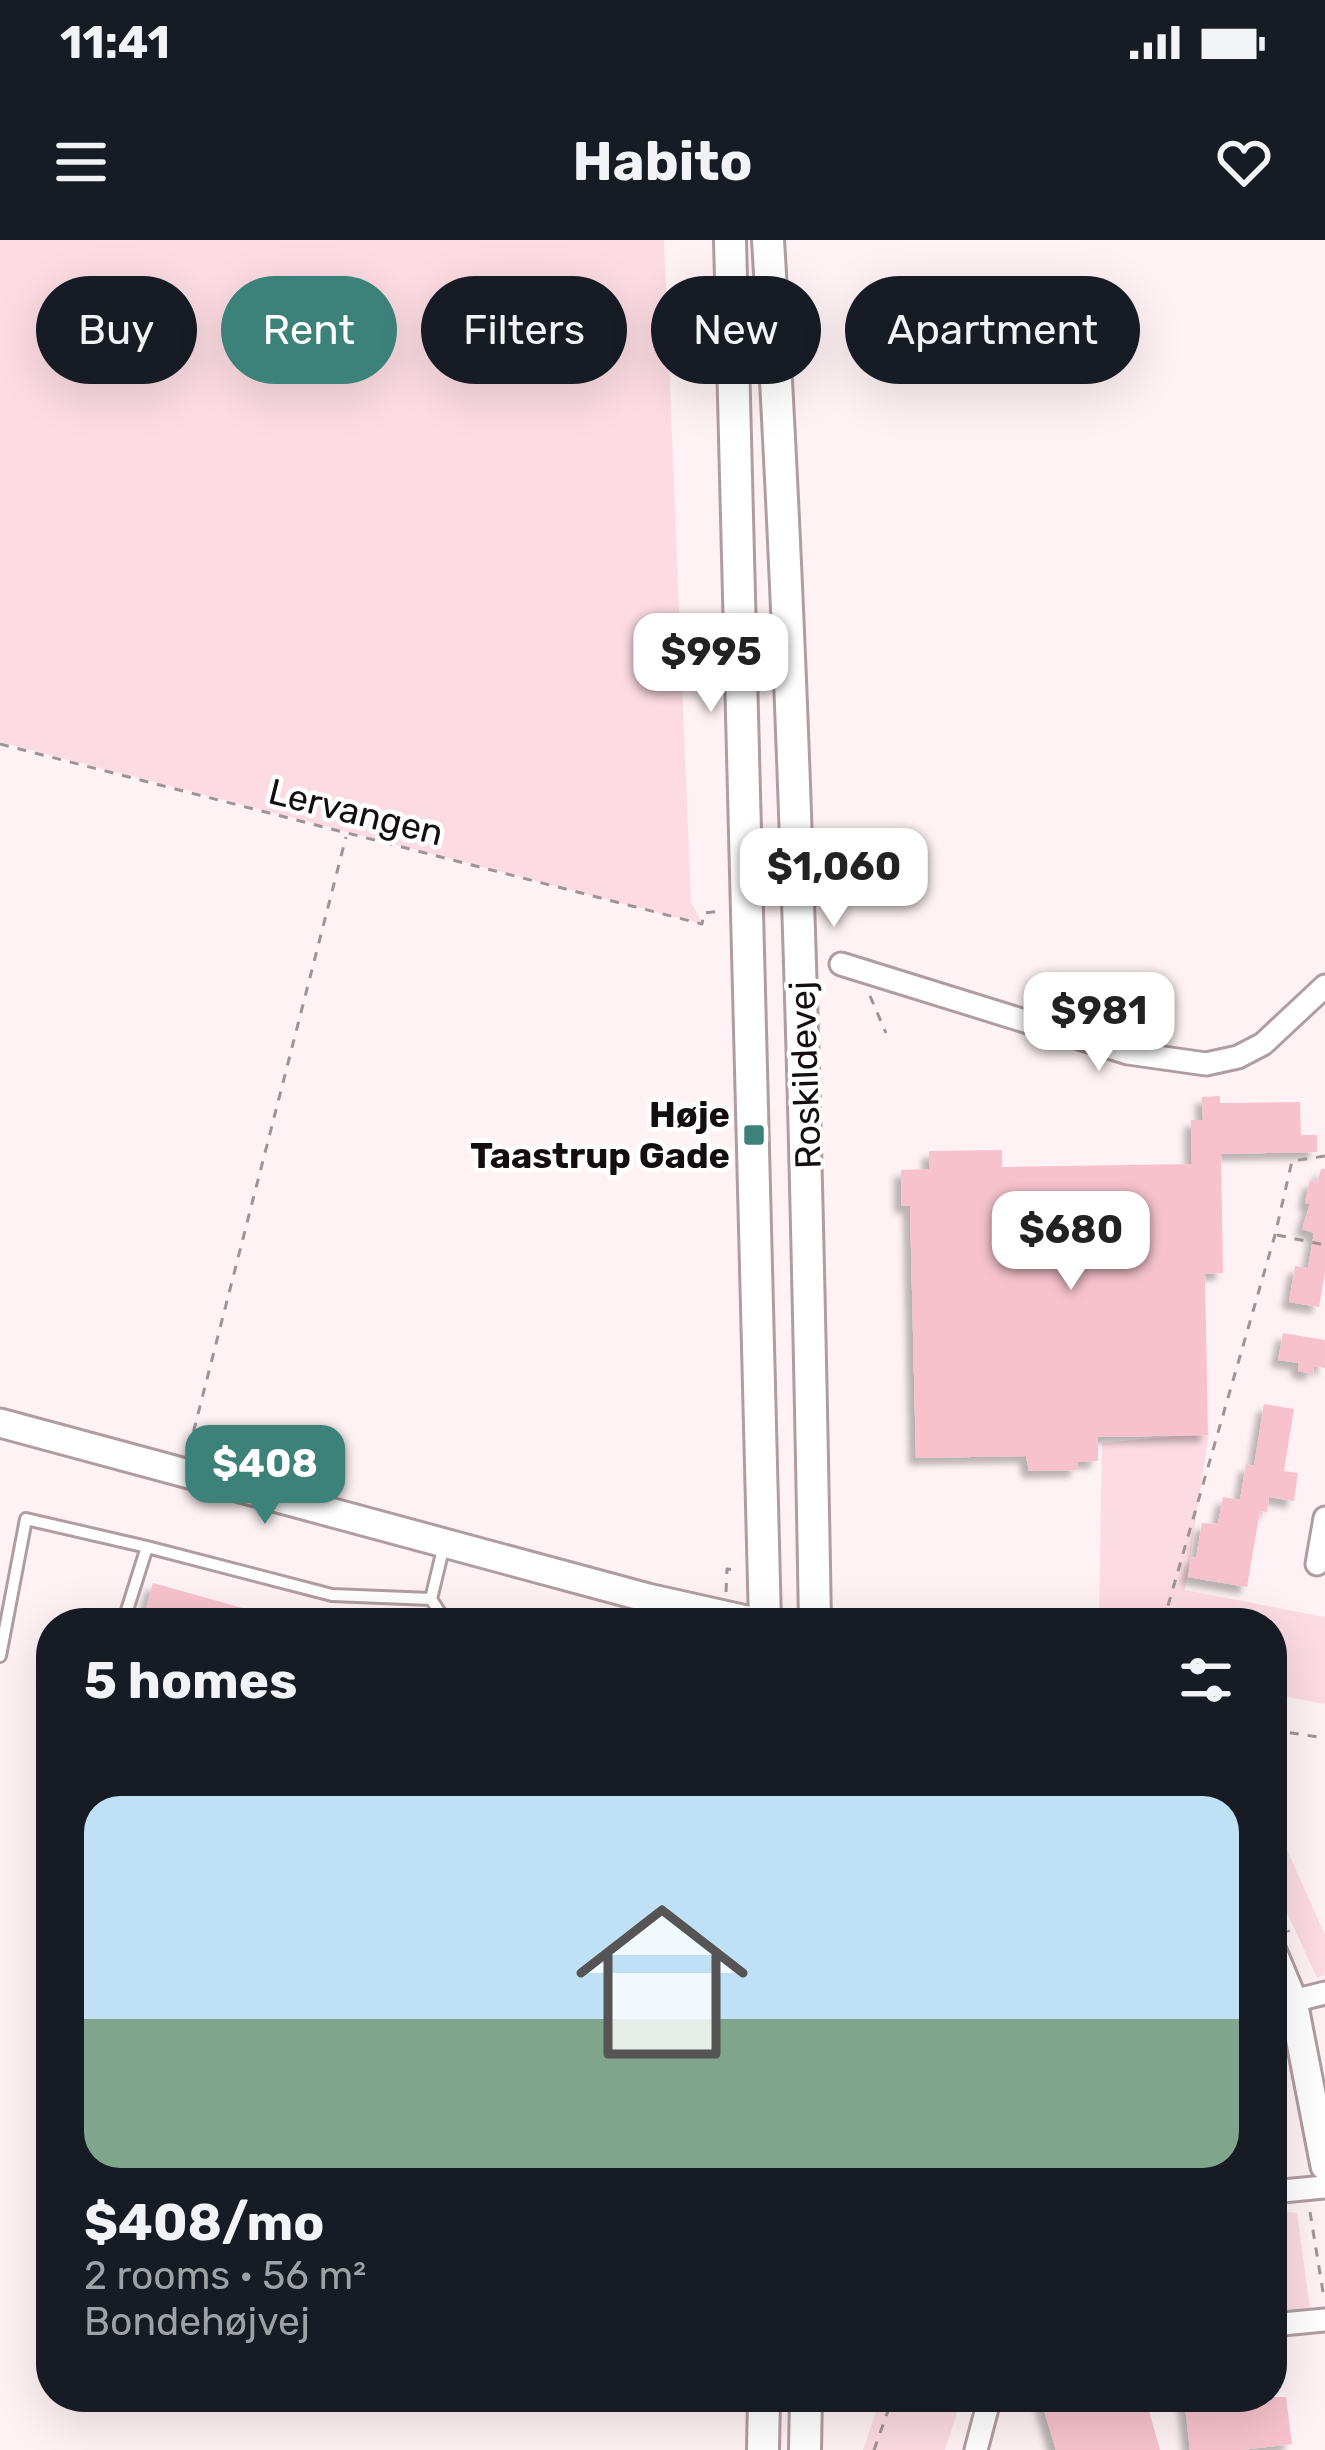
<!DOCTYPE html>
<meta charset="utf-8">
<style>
:root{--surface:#171b24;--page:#20242c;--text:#f1f3f6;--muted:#9ea1a6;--line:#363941;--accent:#3d8278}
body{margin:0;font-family:Rubik,sans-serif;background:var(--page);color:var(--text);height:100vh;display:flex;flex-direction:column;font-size:45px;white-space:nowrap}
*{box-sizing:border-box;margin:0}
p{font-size:39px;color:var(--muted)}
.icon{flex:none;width:66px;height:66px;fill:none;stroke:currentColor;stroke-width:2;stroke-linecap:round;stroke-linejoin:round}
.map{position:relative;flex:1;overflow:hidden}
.side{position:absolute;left:36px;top:1368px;width:1251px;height:804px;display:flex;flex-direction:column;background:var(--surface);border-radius:48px;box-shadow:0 12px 48px #0002}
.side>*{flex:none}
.guide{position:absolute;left:36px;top:36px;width:1254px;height:108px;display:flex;gap:24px}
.price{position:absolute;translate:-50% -102px;padding:0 27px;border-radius:24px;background:#fff;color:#222;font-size:39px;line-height:78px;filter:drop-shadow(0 3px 6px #0008)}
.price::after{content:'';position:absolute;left:50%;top:72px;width:36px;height:27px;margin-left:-18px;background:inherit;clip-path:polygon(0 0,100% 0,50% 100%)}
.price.selected{background:var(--accent);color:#fff}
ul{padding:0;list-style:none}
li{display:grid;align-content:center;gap:24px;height:636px;padding:0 48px}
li+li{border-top:3px solid var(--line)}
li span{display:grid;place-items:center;height:372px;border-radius:36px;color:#555}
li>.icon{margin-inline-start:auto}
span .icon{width:216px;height:216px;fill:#fffc;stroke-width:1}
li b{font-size:51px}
h2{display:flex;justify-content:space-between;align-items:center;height:144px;padding:0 48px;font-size:51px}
.tag{padding:0 42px;border-radius:54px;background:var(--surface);box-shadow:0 12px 48px #0002;font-size:42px;line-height:108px}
.tag.selected{background:var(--accent);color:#fff}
.status{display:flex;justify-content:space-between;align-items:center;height:84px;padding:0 60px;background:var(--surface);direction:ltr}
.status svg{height:33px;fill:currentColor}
header{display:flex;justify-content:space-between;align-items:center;height:156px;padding:0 48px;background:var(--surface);font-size:54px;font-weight:700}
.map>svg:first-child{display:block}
</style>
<div class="status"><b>11:41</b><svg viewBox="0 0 49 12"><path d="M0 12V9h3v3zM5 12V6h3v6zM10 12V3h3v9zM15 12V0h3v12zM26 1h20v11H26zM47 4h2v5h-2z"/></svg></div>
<header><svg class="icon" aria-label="menu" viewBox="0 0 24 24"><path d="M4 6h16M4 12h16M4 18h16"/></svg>Habito<svg class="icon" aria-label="heart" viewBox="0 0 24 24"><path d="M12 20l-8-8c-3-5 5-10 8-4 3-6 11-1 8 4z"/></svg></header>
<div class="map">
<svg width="1325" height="2210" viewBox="0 0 1325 2210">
<defs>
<filter id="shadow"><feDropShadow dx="-7" dy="7" stdDeviation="3" flood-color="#0004"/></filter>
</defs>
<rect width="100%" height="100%" fill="#fef2f4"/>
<path fill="#fcdbe2" d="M 0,0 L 664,0 L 691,662 L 702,684 L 0,502 Z
M 1209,1193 L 1185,1350 L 1325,1377 L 1325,1464 L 1272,1454 L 1272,1383 L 1099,1383 L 1102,1203 Z
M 1272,1576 L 1325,1695 L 1325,1735 L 1317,1738 L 1272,1640 Z
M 1272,1970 L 1297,1973 L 1310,2069 L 1272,2073 L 1272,2042 L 1282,2040 Z
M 881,2157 L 962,2157 L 945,2210 L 863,2210 Z"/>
<path fill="#f7c2ce" filter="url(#shadow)" d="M 1220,856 L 1220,863 L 1300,862 L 1301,895 L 1317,895 L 1317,912 L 1221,914 L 1223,1033 L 1205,1034 L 1208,1195 L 1098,1197 L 1098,1221 L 1077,1222 L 1078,1230 L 1029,1231 L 1026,1216 L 916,1218 L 910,966 L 901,966 L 901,930 L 929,929 L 929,911 L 1002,910 L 1002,927 L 1192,924 L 1191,880 L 1203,880 L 1202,857 Z
M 1321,929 L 1325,929 L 1325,1032 L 1319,1067 L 1289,1062 L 1295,1026 L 1308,1028 L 1314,993 L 1302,989 L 1310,964 L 1305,963 L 1310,940 L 1317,943 Z
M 1283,1093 L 1325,1100 L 1325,1128 L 1314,1126 L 1313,1134 L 1298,1131 L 1299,1123 L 1278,1120 Z
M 1264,1164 L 1294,1169 L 1284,1231 L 1298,1233 L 1294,1261 L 1269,1257 L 1267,1272 L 1260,1271 L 1247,1347 L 1188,1337 L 1192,1317 L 1196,1318 L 1202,1283 L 1218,1284 L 1223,1257 L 1240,1260 L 1246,1224 L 1254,1226 Z
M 153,1343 L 278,1378 L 278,1383 L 142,1383 Z
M 1040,2157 L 1145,2157 L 1160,2210 L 1056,2210 Z
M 1184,2157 L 1286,2157 L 1292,2204 L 1242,2210 L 1190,2210 Z"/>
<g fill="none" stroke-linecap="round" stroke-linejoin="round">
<g stroke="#b09da1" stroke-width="16">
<path id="service" d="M 444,1305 L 431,1359 L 442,1376 L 463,1383
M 123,1383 L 147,1307 L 332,1355 L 431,1359
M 0,1416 L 26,1279 L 147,1307"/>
</g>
<g stroke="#b09da1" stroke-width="27">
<path id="minor" d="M 841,724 L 1128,813 L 1206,824 L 1238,817 L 1263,804 L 1325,746
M 1317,1324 L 1325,1278
M 1293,1761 L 1325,1753
M 1272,1952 L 1325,1947
M 1272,2085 L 1325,2080
M 976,2210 L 990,2157"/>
</g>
<g stroke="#b09da1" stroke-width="33">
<path id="tertiary" d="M 0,1183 L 648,1358 L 760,1383
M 1272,1711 L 1293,1761 L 1325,1926"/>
</g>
<g stroke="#b09da1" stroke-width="36">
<path id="secondary" d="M 730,0 L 765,1383
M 768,0 C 796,461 807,922 815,1383
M 763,2210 L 764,2157
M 805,2210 L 806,2157"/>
</g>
<path stroke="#9e9496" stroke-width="3" stroke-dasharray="9 9" stroke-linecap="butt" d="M 0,504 L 702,684 L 704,673 L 723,671
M 870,756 L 886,793
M 1277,995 L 1325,1005
M 189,1209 L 346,597
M 726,1352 L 727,1329 L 736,1330
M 838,1376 L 871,1383
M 1163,1383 L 1275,995 L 1292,921 L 1325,916
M 1272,1490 L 1325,1498
M 1272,1658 L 1289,1692
M 1310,1972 L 1324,2058
M 874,2210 L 893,2157"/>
<use href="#service" stroke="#fff" stroke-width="10"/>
<use href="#minor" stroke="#fff" stroke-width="21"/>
<use href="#tertiary" stroke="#fff" stroke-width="27"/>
<use href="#secondary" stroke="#fff" stroke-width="30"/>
</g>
<rect fill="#3d8278" stroke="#fff" stroke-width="4.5" x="742" y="883" width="24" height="24" rx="6"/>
<g text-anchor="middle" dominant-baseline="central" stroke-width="9" stroke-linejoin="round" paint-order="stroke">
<g font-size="36" fill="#150e10" stroke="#fff">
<text transform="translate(356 572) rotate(14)">Lervangen</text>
<text transform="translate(805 835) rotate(-92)">Roskildevej</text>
</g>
<g font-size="36" font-weight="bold" fill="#150e10" stroke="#fff" text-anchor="end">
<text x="730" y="874">Høje<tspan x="730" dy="41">Taastrup Gade</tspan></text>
</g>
</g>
</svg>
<b class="price" style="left:711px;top:475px">$995</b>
<b class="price" style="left:834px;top:690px">$1,060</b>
<b class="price" style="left:1099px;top:834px">$981</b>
<b class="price" style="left:1071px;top:1053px">$680</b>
<b class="price selected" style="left:265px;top:1287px">$408</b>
<div class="guide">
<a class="tag">Buy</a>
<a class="tag selected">Rent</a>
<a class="tag">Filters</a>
<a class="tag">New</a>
<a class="tag">Apartment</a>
</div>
<section class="side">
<h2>5 homes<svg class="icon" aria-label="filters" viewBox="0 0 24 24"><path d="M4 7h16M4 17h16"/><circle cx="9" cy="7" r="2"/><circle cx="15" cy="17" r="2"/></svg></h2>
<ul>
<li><span style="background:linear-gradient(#bfe0f5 60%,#7fa58c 0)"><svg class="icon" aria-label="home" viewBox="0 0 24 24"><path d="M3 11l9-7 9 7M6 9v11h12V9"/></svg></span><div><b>$408/mo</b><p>2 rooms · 56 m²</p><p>Bondehøjvej</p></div></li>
</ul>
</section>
</div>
